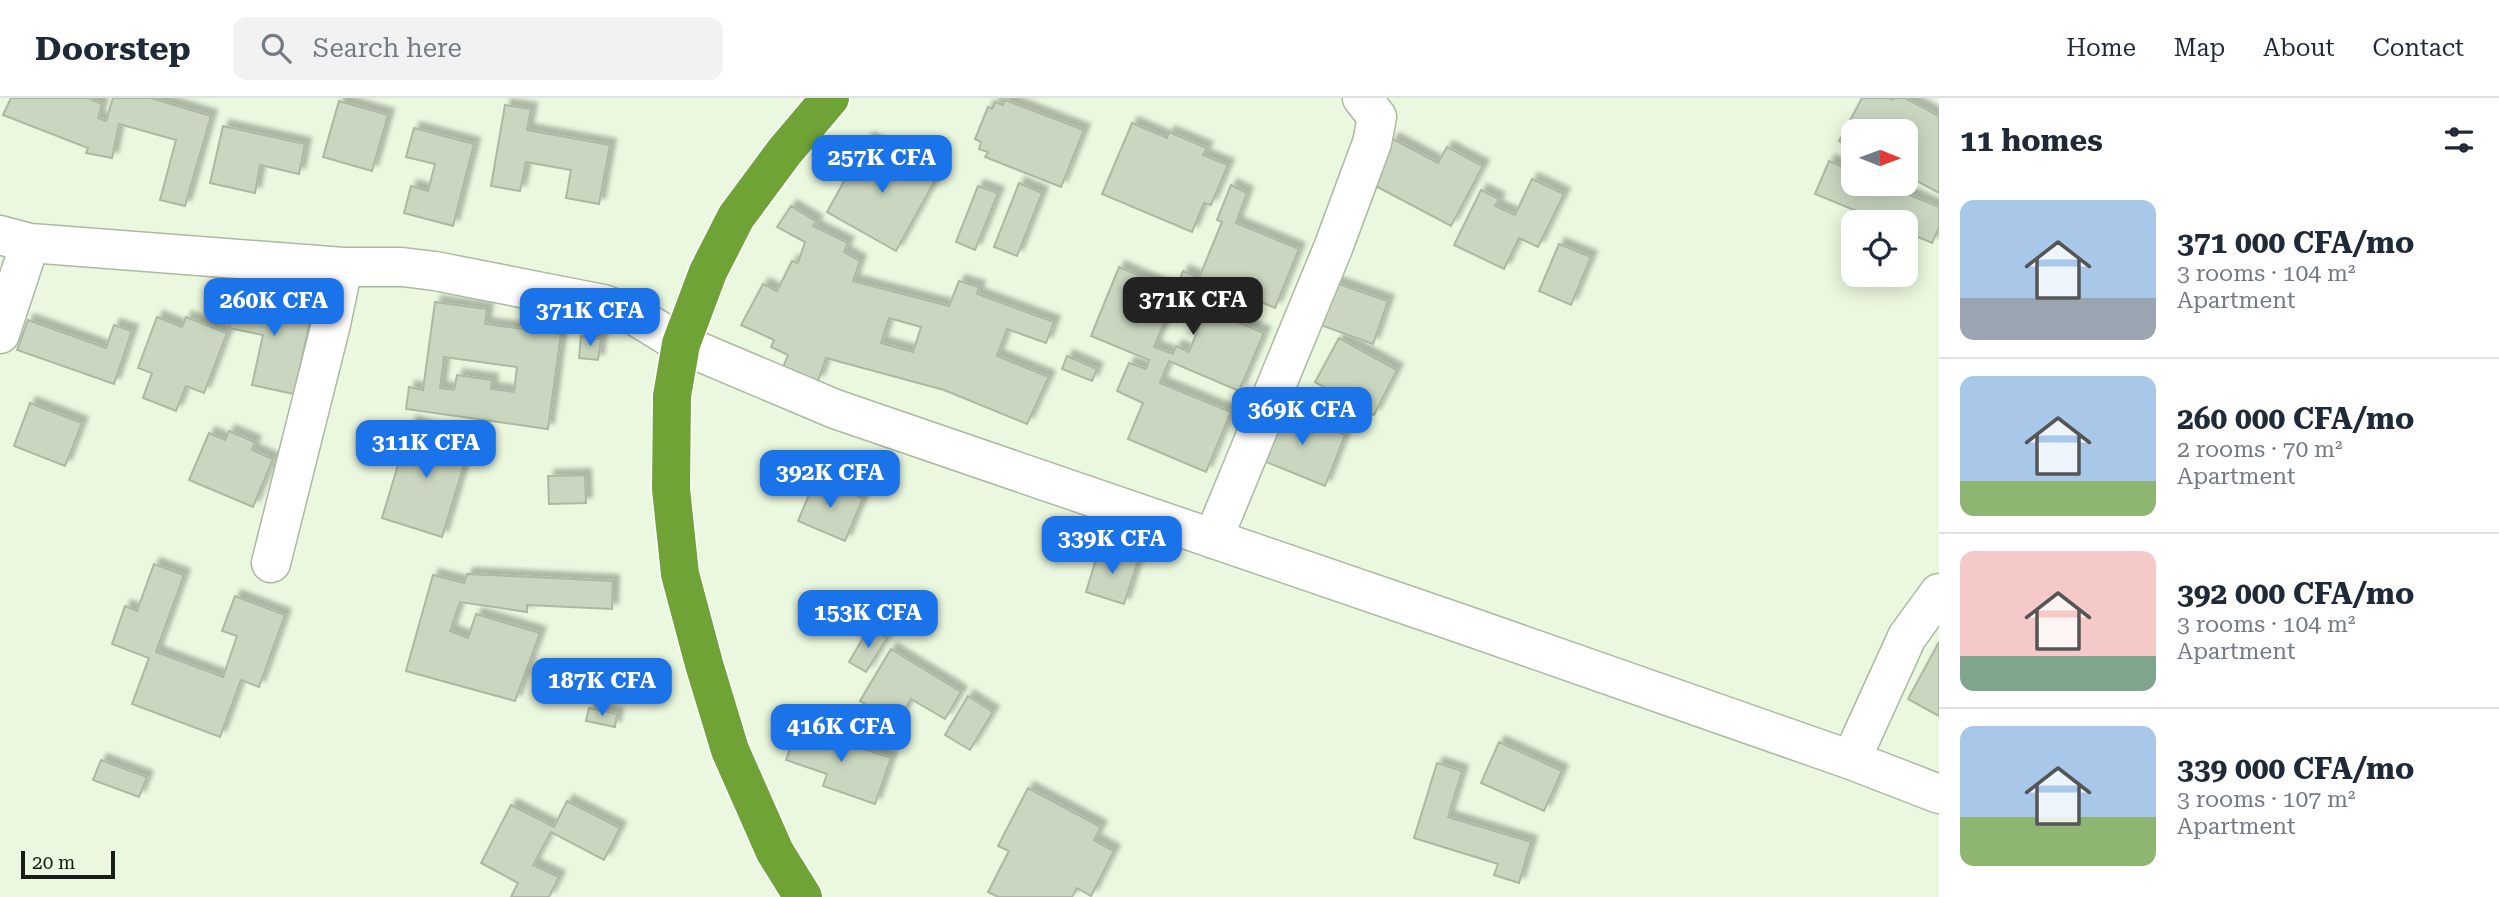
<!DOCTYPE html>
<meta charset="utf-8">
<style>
:root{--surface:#fff;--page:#f2f2f3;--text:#1f2937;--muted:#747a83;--line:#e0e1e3;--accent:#1a73e8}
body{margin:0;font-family:"Roboto Serif",serif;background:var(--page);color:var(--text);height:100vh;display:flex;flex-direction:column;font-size:26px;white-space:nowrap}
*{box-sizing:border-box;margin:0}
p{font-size:23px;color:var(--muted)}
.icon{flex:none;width:38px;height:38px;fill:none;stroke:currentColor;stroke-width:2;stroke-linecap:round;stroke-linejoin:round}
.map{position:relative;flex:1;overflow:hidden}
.sheet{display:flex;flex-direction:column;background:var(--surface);width:560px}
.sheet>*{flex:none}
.needle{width:46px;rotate:91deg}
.buttons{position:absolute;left:1841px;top:21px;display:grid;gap:14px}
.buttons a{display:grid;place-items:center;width:77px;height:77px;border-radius:14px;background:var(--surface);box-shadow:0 4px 18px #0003;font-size:35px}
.scale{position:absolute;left:21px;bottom:18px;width:94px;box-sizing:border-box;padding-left:7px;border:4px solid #181c14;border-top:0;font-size:19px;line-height:24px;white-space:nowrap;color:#181c14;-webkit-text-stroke:5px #eaf8df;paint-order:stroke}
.price{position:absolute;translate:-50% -60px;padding:0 16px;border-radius:14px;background:var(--accent);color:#fff;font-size:23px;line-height:46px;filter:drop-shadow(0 2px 4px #0008)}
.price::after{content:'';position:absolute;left:50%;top:42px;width:21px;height:16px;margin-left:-10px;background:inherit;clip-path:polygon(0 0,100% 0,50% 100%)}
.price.current{background:#222;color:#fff}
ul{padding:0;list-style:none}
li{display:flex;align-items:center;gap:21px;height:175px;padding:0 21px}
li+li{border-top:2px solid var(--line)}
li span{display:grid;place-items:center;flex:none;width:196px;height:140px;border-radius:14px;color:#555}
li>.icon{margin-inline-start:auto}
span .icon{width:84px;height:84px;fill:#fffc;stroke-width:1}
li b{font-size:30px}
h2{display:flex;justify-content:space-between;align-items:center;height:84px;padding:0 21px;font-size:30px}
header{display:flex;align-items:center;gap:42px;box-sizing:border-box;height:98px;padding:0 35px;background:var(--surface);border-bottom:2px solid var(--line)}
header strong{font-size:33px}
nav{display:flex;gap:38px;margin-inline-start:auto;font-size:24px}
.search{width:490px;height:63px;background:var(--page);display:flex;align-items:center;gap:18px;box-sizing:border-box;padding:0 24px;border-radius:14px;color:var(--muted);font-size:26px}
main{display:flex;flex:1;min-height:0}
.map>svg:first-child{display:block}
</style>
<header>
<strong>Doorstep</strong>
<div class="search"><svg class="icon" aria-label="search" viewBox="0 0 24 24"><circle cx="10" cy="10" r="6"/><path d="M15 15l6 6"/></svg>Search here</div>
<nav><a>Home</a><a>Map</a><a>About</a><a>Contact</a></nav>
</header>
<main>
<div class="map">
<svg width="1939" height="799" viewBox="0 0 1939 799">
<defs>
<filter id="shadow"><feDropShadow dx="6" dy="-6" stdDeviation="2" flood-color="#0004"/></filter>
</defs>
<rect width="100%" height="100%" fill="#eaf8df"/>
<path fill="#cad7c0" stroke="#acb8a1" stroke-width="2" fill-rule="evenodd" filter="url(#shadow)" d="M 11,0 L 88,0 L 102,6 L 98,20 L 106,23 L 113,0 L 151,0 L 211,18 L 185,108 L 160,102 L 176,42 L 119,26 L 112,60 L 86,55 L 88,50 L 3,17 Z
M 1862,0 L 1889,0 L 1893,2 L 1894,0 L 1905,0 L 1939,18 L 1939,95 L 1906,77 L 1906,33 L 1853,33 L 1853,50 L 1839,43 Z
M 1005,2 L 1084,32 L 1061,89 L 985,59 L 988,54 L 979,51 L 981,44 L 975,41 L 988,9 L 992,11 L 995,4 L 1003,7 Z
M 339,3 L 388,17 L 372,73 L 323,59 Z
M 505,7 L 531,11 L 527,32 L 610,47 L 599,106 L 566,100 L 571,72 L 526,64 L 520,93 L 491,88 Z
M 1132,25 L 1167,40 L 1169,34 L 1207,50 L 1203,57 L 1228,67 L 1211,107 L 1204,105 L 1192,134 L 1102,96 Z
M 223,28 L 305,46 L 299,76 L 260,67 L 255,95 L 210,85 Z
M 414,30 L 474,46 L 453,128 L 404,115 L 411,88 L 428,93 L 435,66 L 406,59 Z
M 868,40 L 937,79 L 896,153 L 827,114 Z
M 1393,41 L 1438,65 L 1447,49 L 1483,68 L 1451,128 L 1370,85 Z
M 1829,63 L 1853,73 L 1853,86 L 1883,86 L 1939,109 L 1939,129 L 1932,145 L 1906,134 L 1906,124 L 1883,124 L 1815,96 Z
M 1532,81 L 1564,96 L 1538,149 L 1519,140 L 1504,171 L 1454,147 L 1481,92 L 1499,101 L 1495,108 L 1515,117 Z
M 1019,85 L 1042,95 L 1017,158 L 994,149 Z
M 1231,87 L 1247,95 L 1236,125 L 1299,151 L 1275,210 L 1210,182 L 1203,198 L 1189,192 L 1186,201 L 1176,197 L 1154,249 L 1173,256 L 1176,248 L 1189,254 L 1206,211 L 1264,235 L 1239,293 L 1169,263 L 1160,285 L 1231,314 L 1206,374 L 1128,341 L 1143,305 L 1117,293 L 1129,265 L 1146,271 L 1149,262 L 1091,238 L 1119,169 L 1175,193 L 1183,173 L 1199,180 L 1222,124 L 1217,122 Z
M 978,88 L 998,95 L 975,152 L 956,144 Z
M 791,108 L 817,124 L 813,128 L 848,145 L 844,154 L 860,163 L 853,183 L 949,208 L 959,183 L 979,189 L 977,196 L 1054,224 L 1046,245 L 1007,231 L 997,258 L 1049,279 L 1027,326 L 944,292 L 826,260 L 818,283 L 782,272 L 788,257 L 771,249 L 774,242 L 741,227 L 763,186 L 777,193 L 792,163 L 798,165 L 805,144 L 777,129 ZM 889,220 L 921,229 L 913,254 L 881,245 Z
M 1559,146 L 1591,159 L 1571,207 L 1539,193 Z
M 1330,183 L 1388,203 L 1373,246 L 1315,225 Z
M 237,193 L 313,210 L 294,296 L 252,287 L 263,237 L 229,230 Z
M 435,204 L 487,211 L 485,226 L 561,236 L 548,331 L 406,311 L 409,289 L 423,292 ZM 444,259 L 517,269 L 514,294 L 491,291 L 492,282 L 457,277 L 454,292 L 440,290 Z
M 157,219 L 182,229 L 186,219 L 227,235 L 204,295 L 186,288 L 176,313 L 143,300 L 152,275 L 138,270 Z
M 28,222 L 106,250 L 114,227 L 132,233 L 114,286 L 17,252 Z
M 581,238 L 601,241 L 598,262 L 579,260 Z
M 1339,240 L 1397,272 L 1374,317 L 1315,284 Z
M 1067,258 L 1097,271 L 1092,283 L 1062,271 Z
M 30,305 L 82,325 L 65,368 L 14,348 Z
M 1279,310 L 1345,337 L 1325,388 L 1259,361 Z
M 411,324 L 471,344 L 442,439 L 382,420 Z
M 229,333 L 255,344 L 252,352 L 273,361 L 253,409 L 189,382 L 209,335 L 225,342 Z
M 585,377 L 586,405 L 549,406 L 548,378 Z
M 816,380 L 863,400 L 845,443 L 798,423 Z
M 1099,451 L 1138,463 L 1124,506 L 1086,494 Z
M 154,466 L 184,477 L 156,554 L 223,579 L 237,538 L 222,533 L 235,498 L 285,517 L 259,589 L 241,582 L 220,639 L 132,606 L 149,560 L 112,546 L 125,508 L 137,513 Z
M 467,476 L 613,483 L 612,511 L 527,507 L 527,514 L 460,504 L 450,533 L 468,540 L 476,516 L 540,535 L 515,603 L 406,573 L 433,477 L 464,485 Z
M 869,530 L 887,540 L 866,574 L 849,564 Z
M 1939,544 L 1939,618 L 1908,601 Z
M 891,551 L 961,594 L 945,621 L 911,601 L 897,625 L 860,603 Z
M 968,598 L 993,614 L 970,652 L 945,637 Z
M 589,610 L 617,616 L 615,629 L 586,623 Z
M 798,629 L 891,660 L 875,706 L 823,688 L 827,676 L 786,662 Z
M 1499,644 L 1562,673 L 1544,713 L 1481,685 Z
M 101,662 L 147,679 L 139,699 L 93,682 Z
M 1437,665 L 1462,673 L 1448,719 L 1531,744 L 1519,785 L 1494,777 L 1498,766 L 1414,740 Z
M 1028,690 L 1101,729 L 1094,742 L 1114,753 L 1091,798 L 1077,790 L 1072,799 L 998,799 L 988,794 L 1009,753 L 998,748 Z
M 567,703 L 620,730 L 604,762 L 551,734 L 533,767 L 559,779 L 549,799 L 511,799 L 518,785 L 481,765 L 511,707 L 554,729 Z"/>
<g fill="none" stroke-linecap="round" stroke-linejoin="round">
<g stroke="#acb9a2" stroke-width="41">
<path id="minor" d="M 0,137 L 30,145 L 343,169 L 402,169 L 435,173 L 603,206 L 634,217 L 681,246 L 835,311 L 1465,527 L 1851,662 L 1939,696
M 0,236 L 30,145
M 1213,441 L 1333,150 L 1372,45 L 1377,19 L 1362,0
M 271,465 L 331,226 L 343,169
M 1851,662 L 1907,539 L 1939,495"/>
</g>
<g stroke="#fff" stroke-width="41">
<path id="highway" d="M 803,799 L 775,754 L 730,652 L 704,566 L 680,476 L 671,391 L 672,298 L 681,246 L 708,174 L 736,119 L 785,53 L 830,0"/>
</g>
<use href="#minor" stroke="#fff" stroke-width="38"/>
<use href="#highway" stroke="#70a336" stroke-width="38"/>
</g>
</svg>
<div class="buttons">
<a><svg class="needle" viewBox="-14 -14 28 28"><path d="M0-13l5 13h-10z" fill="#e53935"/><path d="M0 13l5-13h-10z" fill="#747a83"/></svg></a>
<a><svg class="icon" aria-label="locate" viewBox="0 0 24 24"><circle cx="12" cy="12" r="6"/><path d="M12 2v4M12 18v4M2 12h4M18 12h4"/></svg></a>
</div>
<div class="scale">20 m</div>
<b class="price" style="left:882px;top:97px">257K CFA</b>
<b class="price current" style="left:1193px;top:239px">371K CFA</b>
<b class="price" style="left:274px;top:240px">260K CFA</b>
<b class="price" style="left:590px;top:250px">371K CFA</b>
<b class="price" style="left:1302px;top:349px">369K CFA</b>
<b class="price" style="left:426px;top:382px">311K CFA</b>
<b class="price" style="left:830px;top:412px">392K CFA</b>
<b class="price" style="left:1112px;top:478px">339K CFA</b>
<b class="price" style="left:868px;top:552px">153K CFA</b>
<b class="price" style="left:602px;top:620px">187K CFA</b>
<b class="price" style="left:841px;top:666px">416K CFA</b>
</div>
<section class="sheet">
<h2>11 homes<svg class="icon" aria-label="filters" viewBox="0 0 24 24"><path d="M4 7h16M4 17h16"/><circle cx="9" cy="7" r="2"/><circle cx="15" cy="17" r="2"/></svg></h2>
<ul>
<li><span style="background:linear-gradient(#a9c7e8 70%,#9aa5b1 0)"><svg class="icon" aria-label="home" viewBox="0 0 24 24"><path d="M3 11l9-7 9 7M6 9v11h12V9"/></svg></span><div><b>371 000 CFA/mo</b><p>3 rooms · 104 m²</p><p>Apartment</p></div></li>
<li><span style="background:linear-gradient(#a9c7e8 75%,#8fb573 0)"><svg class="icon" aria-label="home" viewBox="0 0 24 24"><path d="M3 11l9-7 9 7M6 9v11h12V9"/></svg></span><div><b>260 000 CFA/mo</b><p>2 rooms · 70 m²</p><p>Apartment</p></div></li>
<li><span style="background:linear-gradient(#f6c9c9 75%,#7fa58c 0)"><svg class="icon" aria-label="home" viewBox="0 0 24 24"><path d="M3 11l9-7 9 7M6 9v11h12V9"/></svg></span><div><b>392 000 CFA/mo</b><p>3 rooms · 104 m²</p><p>Apartment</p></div></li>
<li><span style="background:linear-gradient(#a9c7e8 65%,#8fb573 0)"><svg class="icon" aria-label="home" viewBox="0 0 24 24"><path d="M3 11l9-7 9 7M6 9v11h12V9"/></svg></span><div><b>339 000 CFA/mo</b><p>3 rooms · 107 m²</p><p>Apartment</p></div></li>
</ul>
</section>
</main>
